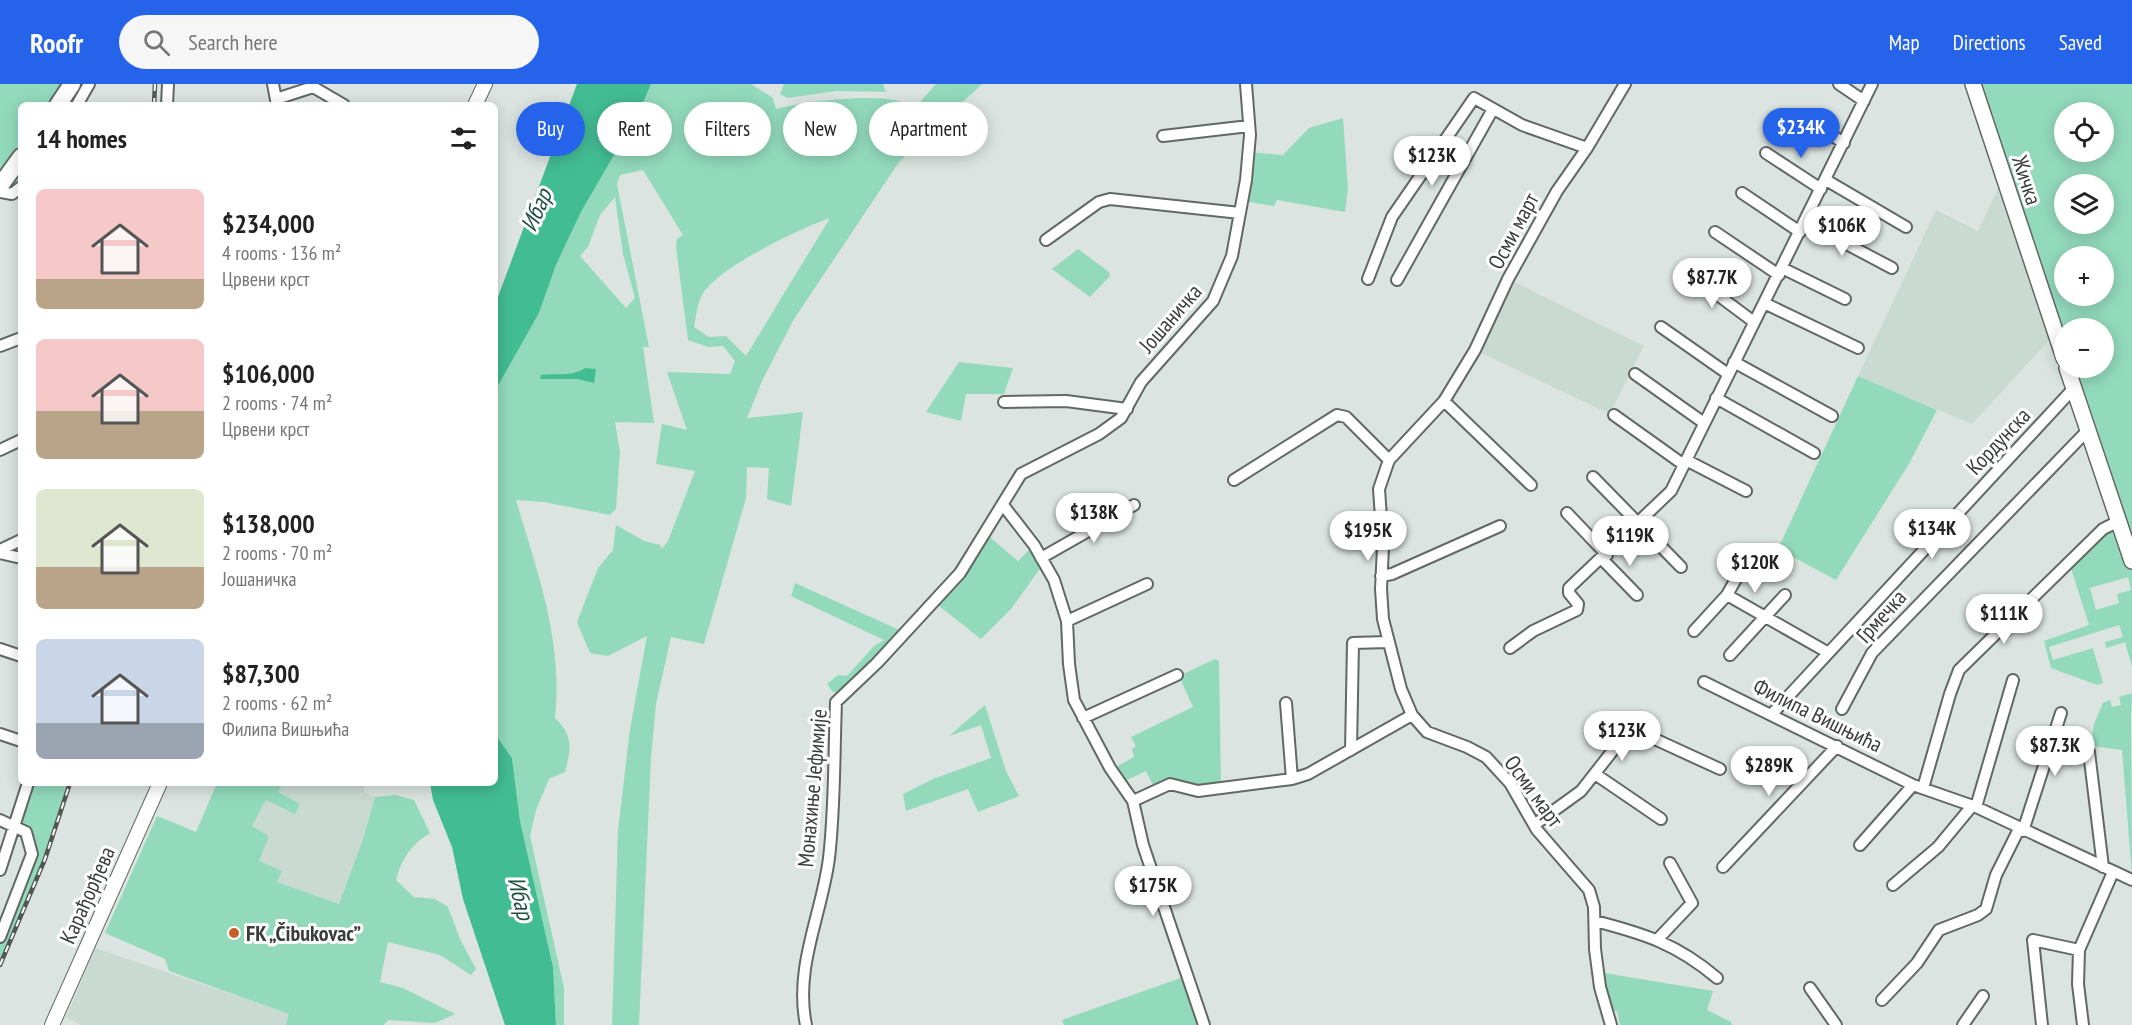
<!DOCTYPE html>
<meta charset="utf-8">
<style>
:root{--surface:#fff;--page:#f6f6f6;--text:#222;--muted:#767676;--accent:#2563eb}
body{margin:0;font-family:"PT Sans Narrow",sans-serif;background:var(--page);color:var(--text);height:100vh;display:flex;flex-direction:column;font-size:22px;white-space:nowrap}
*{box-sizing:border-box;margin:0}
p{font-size:20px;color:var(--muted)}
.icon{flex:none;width:33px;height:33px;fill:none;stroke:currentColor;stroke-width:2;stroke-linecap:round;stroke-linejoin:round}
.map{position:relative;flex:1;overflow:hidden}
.drawer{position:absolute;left:18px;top:18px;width:480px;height:684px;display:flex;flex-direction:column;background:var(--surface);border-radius:9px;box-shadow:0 3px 15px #0003}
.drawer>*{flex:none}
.top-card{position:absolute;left:516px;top:18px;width:570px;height:54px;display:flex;gap:12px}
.fabs{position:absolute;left:2054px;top:18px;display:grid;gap:12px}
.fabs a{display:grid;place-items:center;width:60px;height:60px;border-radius:50%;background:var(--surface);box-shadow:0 3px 15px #0003;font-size:30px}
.price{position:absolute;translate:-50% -51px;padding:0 14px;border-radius:21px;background:#fff;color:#222;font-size:20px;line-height:39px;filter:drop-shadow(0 2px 3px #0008)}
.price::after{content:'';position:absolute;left:50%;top:36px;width:18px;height:14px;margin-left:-9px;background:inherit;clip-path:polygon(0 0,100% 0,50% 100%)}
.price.active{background:var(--accent);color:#fff}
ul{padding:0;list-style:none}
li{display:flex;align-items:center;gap:18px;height:150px;padding:0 18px}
li span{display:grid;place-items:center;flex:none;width:168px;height:120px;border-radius:9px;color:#555}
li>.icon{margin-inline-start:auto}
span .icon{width:72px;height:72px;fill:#fffc;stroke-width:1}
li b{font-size:26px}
h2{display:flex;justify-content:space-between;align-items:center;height:72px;padding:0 18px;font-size:26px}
.tag{padding:0 21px;border-radius:27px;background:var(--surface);box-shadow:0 3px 15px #0003;font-size:21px;line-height:54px}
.tag.active{background:var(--accent);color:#fff}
header{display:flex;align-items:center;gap:36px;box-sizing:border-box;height:84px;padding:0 30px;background:var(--accent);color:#fff}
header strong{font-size:28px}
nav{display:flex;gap:33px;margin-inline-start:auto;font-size:21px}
.search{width:420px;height:54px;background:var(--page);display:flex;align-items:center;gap:15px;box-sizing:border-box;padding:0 21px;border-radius:33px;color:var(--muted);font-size:22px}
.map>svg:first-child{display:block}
</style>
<header>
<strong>Roofr</strong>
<div class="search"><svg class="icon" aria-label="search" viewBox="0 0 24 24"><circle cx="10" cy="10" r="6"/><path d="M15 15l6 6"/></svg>Search here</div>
<nav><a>Map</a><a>Directions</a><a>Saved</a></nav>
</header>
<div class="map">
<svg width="2132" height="941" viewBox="0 0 2132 941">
<rect width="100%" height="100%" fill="#dbe4e0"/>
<path fill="#c9dad3" d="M 2003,94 L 2056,249 L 1972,340 L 1858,292 L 1936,126 L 1978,147 Z
M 1508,195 L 1644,262 L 1610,330 L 1475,266 Z
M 283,699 L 364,699 L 364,708 L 375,713 L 363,755 L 339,820 L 277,798 L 259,777 L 252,742 L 266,716 L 295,730 L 278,708 Z
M 95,864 L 290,930 L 286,941 L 81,941 L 66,934 Z"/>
<path fill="#93dabd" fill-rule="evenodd" d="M 0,0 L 89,0 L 77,21 L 21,21 L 21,103 L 0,108 Z
M 651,0 L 751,0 L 773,14 L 776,25 C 800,18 898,4 914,25 L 936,0 L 982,0 L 899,78 L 794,235 L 763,295 L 747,334 L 803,328 L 791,422 L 767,415 L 769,384 L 747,383 L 746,414 L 704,560 L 671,553 L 656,620 L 651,674 L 639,941 L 612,941 L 618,746 L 630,645 L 647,552 L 608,572 L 590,569 L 577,538 L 598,484 L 613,466 L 616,441 L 644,457 L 660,461 L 662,465 L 668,457 L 695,387 L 656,380 L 662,340 L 687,346 L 667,288 L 730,290 L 735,277 L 723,262 L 708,263 L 688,256 L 676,163 L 677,155 L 683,151 L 643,86 L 620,91 L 617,100 L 649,263 L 643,263 L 654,339 L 615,338 L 620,368 L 616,425 L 610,431 L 544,418 L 516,416 C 538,491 563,555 555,634 C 574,652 571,665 565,688 L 549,695 L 536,726 L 530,752 L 564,904 L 564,941 L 556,941 L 553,883 L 520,737 L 512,674 L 495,650 L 495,307 L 539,229 L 556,181 L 581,128 L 639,28 ZM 615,113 L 623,170 L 635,214 L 626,224 L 580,172 L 588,163 L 600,131 ZM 830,134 L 746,272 L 726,252 L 709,253 L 694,243 C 696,233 697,220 702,211 C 718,183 799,145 830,134 Z
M 784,0 L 883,0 L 886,8 L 837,7 L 787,14 L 780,10 Z
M 1973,0 L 2132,0 L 2132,583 L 2125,558 L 2106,564 L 2105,558 L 2123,553 L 2119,541 L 2049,563 L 2053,576 L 2093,564 L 2103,599 L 2097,601 L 2051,584 L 2044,557 L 2089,541 L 2069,478 L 2118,437 L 2067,284 L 2103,284 L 2103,244 L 2064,244 L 2064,274 ZM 2064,28 L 2103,28 L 2103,68 L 2064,68 ZM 2064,100 L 2103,100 L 2103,140 L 2064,140 ZM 2064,172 L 2103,172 L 2103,212 L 2064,212 ZM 2128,493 L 2131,506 L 2117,510 L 2119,519 L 2096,526 L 2090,504 Z
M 1343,34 L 1348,105 L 1345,128 L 1277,116 L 1274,122 L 1243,117 L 1248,68 L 1283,71 L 1309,44 Z
M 1078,165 L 1109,188 L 1110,192 L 1090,213 L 1052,185 Z
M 959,278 L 1013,284 L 1004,310 L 966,310 L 961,337 L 926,328 Z
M 1858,292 L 1937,326 L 1910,378 L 1836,496 L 1778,465 Z
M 985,449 L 1018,477 L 1034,461 L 1044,479 L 1011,525 L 981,555 L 934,518 Z
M 795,499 L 906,549 L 842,610 L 833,608 L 827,600 L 838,591 L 847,592 L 874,562 L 884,556 L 791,512 Z
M 1215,575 L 1219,577 L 1221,705 L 1170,700 L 1153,701 L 1146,687 L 1125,697 L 1116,683 L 1134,673 L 1132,665 L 1136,662 L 1131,653 L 1193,623 L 1179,592 Z
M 2132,609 L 2131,629 L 2132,791 L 2122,666 L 2091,662 L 2094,640 L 2103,619 L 2110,616 L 2112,623 L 2121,621 L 2119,613 Z
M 985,621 L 1006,687 L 1019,712 L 978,728 L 968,705 L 906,727 L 903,710 L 933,695 L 991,674 L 981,641 L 949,652 Z
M 28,699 L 70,699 L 45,775 L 0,880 L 0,858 L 22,811 L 38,767 L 31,746 L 13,740 Z
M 217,699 L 283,699 L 278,708 L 300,720 L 295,730 L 266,716 L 252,742 L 269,752 L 259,777 L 282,787 L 277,798 L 339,820 L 363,755 L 375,713 L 395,711 L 414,716 L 430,749 C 412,760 401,775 396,796 L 414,813 L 435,815 L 448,823 L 460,855 L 476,885 L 471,891 L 440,871 L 388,858 L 380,898 L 403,904 L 455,930 L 435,939 L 388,936 L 384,941 L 286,941 L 289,930 L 169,887 L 165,875 L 105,849 L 157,732 L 196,748 Z
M 1598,888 L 1713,907 L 1707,926 L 1731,938 L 1732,941 L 1620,941 L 1617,927 L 1605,927 Z
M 1189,891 L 1204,941 L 1064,941 L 1062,936 Z"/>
<path fill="#42bc93" d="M 577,0 L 651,0 L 639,28 L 581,128 L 556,181 L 539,229 L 495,307 L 495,221 Z
M 585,284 L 596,285 L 594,299 L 577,295 L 540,295 L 541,291 C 556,289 572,293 585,284 Z
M 495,650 L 512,674 L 520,737 L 553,883 L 556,941 L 505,941 L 463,815 L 452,763 L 433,716 L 430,699 L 495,699 Z"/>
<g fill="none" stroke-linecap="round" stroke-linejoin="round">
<g stroke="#616865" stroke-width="14">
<path id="minor" d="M 273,0 L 277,21
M 1839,0 L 1864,17
M 276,15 L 313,3 L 344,21
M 77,21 L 89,0
M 167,21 L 168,0
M 1799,31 L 1844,59
M 1163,52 L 1249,42
M 1766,69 L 1821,105
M 1826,96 L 1906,143
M 0,108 L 12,110 L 21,103
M 1742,109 L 1800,148
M 1805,138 L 1892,184
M 1715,148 L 1779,191
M 1046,156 L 1099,118 L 1110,115 L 1240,129
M 1782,184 L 1845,215
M 1687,188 L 1754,238
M 1368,195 L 1392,133 L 1474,14 L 1522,41 L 1587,64
M 1397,196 L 1493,25
M 1764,219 L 1858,264
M 1661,243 L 1728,290
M 0,262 L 21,254
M 1734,278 L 1832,332
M 1635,290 L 1704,339
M 1716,314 L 1814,369
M 1444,317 L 1531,401
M 1004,318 L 1066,317 L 1127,325
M 1614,331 L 1684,381
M 0,366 L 21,356
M 1686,376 L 1746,407
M 1593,393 L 1681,483
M 1234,396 L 1337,331 L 1346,333 L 1389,376
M 1003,421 L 1034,461 L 1054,496 L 1067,537 L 1069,580 L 1074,616 L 1110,684 L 1133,717 L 1143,761 L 1204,941
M 1567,429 L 1607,471
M 0,466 L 21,456
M 0,469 L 21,474
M 1041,474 L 1134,421
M 1602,475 L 1637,511
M 1381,492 L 1392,490 L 1500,442
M 1727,511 L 1741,486
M 1067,537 L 1147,500
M 1694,547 L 1727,511 L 1827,568
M 1510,564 L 1533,547 L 1577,526 L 1578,520 L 1569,509 L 1569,504 L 1671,407 L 1872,0
M 0,565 L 21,572
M 1730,571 L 1785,511
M 1704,598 L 1913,701 L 1976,723 L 2132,796
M 1286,619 L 1292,695
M 1842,625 L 1872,569 L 2088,346
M 1771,631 L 2074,304
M 1083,634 L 1177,591
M 0,650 L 21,657
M 1351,666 L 1353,559 L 1388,558
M 2089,668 L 2103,783
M 1595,690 L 1661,735
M 1923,704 L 1950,610 L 1959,586 L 2103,445 L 2119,437
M 1133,717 L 1170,700 L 1198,707 L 1292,695 L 1308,690 L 1412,631
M 1976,723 L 2013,596
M 0,736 L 26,748 L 32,770 L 0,853
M 1534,741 L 1581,707 L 1625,651 L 1635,646 L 1720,685
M 2023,747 L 2061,629
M 1860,761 L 1913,701
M 1723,783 L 1837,662
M 0,786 L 28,699
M 1893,801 L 1938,763 L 1972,722
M 1595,837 C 1645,850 1677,860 1717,894
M 1657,856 L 1692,819 L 1670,779
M 1810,904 L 1836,941
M 1882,916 L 1917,879 L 1939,846 L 1978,831 L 1986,825 L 1996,791 L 2019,745
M 806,941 C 794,883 822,830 829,774 C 835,723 834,670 836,618 L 877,579 L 960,489 L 1021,390 L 1099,350 L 1121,334 L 1141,298 L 1213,217 L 1232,172 L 1246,96 L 1250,51 L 1246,0
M 1611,941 L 1600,903 L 1595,865 L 1594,823 L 1589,806 L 1537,746 L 1510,699 L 1486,673 L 1467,663 L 1427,648 L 1412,631 L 1401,605 L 1383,535 L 1381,505 L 1383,463 L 1379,405 L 1389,376 L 1444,317 L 1475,266 L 1508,195 L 1557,107 L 1587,64 L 1625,0
M 1963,941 L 1983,912
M 2042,941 L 2033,856 L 2079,866
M 2083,941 L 2078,900 L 2079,866 L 2113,788"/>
</g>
<g stroke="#616865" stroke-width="16">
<path id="tertiary" d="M 475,21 L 485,0
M 52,941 L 160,699"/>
</g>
<g stroke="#616865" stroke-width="18">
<path id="secondary" d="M 1973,0 L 2064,274
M 2067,284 L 2132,477"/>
</g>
<g stroke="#616865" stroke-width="20">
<path id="primary" d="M 58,21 L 72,0
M 0,102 L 21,73"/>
</g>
<use href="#minor" stroke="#fff" stroke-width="10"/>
<use href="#tertiary" stroke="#fff" stroke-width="14"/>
<use href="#secondary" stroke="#fff" stroke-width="15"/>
<use href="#primary" stroke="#fff" stroke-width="16"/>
<g stroke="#525654" stroke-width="4.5">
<path id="rail" d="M 154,21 L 155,0
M 0,881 L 45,775 L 70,699"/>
</g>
<use href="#rail" stroke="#fff" stroke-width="2" stroke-dasharray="7" stroke-linecap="butt"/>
</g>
<circle fill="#c45f2c" stroke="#fff" stroke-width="2" cx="234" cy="849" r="6"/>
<g text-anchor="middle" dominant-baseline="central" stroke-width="6" stroke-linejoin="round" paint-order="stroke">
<g font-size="22" fill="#3a3d3c" stroke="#fff">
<text transform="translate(2027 96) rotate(72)">Жичка</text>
<text transform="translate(1513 147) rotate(-62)">Осми март</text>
<text transform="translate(1170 234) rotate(-49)">Јошаничка</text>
<text transform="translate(1998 357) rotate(-47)">Кордунска</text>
<text transform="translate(1881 532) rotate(-48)">Грмечка</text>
<text transform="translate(1818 631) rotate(26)">Филипа Вишњића</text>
<text transform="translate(812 704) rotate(-85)">Монахиње Јефимије</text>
<text transform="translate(1534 707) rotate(54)">Осми март</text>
<text transform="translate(87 811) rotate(-66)">Карађорђева</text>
</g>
<g font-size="22" font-weight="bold" fill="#3a3d3c" stroke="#fff" text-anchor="start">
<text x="246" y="849">FK „Čibukovac”</text>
</g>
<g font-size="24" font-style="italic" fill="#20513f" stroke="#fff">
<text transform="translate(536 126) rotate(-66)">Ибар</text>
<text transform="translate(521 814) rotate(76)">Ибар</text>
</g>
</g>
</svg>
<div class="fabs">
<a><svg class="icon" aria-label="locate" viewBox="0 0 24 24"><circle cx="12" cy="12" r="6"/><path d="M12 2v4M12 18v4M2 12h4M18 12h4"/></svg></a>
<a><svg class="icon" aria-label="layers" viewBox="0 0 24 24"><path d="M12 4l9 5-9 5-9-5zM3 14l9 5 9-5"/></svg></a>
<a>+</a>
<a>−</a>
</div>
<b class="price active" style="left:1801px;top:75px">$234K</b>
<b class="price" style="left:1432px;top:103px">$123K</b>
<b class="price" style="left:1842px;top:173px">$106K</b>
<b class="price" style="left:1712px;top:225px">$87.7K</b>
<b class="price" style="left:1094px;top:460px">$138K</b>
<b class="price" style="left:1932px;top:476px">$134K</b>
<b class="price" style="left:1368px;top:478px">$195K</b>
<b class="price" style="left:1630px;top:483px">$119K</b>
<b class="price" style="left:1755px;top:510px">$120K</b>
<b class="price" style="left:2004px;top:561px">$111K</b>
<b class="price" style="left:1622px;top:678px">$123K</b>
<b class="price" style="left:2055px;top:693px">$87.3K</b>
<b class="price" style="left:1769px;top:713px">$289K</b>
<b class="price" style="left:1153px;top:833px">$175K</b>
<div class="top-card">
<a class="tag active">Buy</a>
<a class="tag">Rent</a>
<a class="tag">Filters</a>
<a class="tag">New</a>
<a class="tag">Apartment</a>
</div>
<section class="drawer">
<h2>14 homes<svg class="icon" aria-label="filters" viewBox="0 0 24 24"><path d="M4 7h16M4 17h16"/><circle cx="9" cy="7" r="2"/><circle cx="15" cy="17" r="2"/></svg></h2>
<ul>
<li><span style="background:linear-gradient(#f6c9c9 75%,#b9a48a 0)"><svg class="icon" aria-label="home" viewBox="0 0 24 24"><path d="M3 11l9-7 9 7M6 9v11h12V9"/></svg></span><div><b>$234,000</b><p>4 rooms · 136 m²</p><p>Црвени крст</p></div></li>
<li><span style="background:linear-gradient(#f6c9c9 60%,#b9a48a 0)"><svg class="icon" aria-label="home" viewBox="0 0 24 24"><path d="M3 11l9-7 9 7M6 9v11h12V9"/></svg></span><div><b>$106,000</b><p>2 rooms · 74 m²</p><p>Црвени крст</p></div></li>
<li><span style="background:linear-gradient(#dfe7d0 65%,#b9a48a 0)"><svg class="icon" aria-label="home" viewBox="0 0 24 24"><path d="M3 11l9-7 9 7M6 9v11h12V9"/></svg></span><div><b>$138,000</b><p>2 rooms · 70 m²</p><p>Јошаничка</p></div></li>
<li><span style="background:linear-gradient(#c9d6e8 70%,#9aa5b1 0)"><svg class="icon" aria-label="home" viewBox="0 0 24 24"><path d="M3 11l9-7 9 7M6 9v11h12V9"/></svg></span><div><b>$87,300</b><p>2 rooms · 62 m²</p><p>Филипа Вишњића</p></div></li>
</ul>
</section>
</div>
